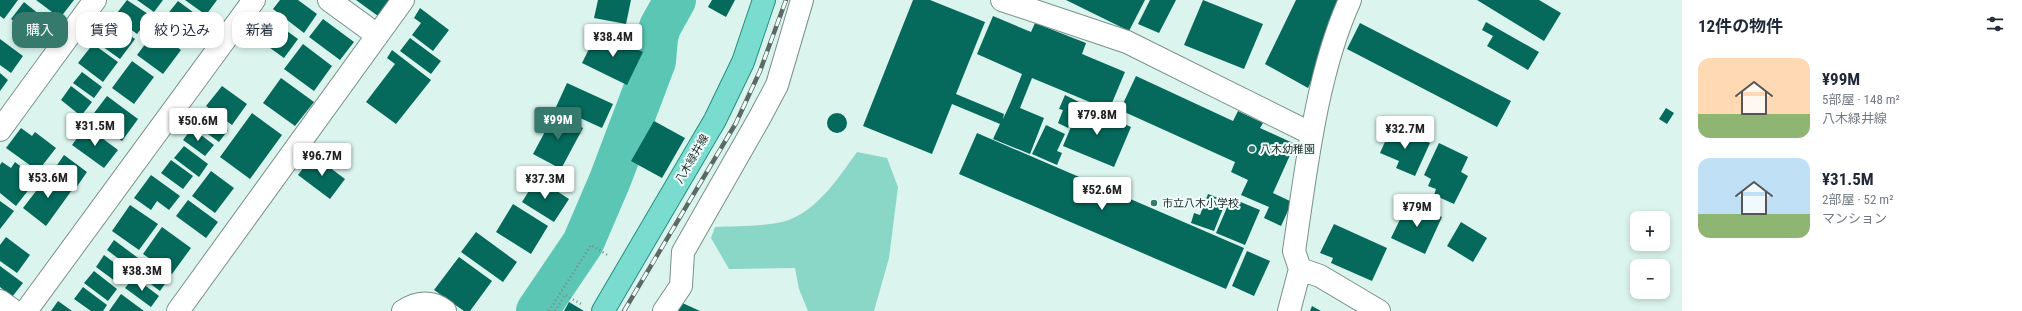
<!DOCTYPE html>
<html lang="ja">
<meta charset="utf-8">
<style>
:root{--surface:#fff;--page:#f6f6f7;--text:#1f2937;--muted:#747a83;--accent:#367a6e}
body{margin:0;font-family:"Roboto Condensed","Noto Sans JP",sans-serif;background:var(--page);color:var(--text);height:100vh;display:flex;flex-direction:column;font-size:15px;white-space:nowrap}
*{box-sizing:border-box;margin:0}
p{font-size:13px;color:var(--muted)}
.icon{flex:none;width:22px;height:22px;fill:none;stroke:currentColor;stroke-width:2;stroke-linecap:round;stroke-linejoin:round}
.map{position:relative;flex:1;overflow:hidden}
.sheet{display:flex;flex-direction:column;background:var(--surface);width:340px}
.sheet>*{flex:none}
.guide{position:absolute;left:12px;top:12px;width:380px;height:36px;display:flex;gap:8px}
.controls{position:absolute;left:1630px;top:211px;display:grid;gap:8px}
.controls a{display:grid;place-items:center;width:40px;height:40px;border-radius:8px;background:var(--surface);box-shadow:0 2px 6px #0003;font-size:20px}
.price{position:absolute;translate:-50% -34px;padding:0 9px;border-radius:4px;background:#fff;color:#222;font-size:13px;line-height:26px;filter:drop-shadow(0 1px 2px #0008)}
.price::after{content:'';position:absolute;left:50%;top:24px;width:12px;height:9px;margin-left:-6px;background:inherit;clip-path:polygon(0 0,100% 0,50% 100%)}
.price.selected{background:var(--accent);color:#fff}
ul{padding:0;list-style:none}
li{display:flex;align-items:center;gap:12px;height:100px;padding:0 16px}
li span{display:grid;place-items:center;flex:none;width:112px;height:80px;border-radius:12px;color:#555}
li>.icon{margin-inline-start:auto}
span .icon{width:48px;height:48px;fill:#fffc;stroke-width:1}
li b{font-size:17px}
h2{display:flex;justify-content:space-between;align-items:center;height:48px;padding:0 16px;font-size:17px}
.tag{padding:0 14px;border-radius:12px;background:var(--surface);box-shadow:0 2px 6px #0003;font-size:14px;line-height:36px}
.tag.selected{background:var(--accent);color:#fff}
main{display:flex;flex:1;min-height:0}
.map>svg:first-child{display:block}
</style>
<main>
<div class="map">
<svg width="1682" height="311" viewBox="0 0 1682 311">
<rect width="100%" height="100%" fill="#dbf4ee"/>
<path fill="#8ad6c7" d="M 857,152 L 887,158 L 898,187 L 889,258 L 874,311 L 808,311 L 799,289 L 795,268 L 729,269 L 711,238 L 715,227 C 736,226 773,227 791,219 C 820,207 839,177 857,152 Z"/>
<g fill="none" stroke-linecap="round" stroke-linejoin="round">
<path stroke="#5ac6b3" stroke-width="42" d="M 537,311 L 583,243 L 610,180 L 655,61 L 657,38 L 660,27 L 675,0"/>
</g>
<path fill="#05695b" d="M 0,0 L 18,0 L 4,19 L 0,16 Z
M 36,0 L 74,0 L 60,18 Z
M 127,0 L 151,16 L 137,34 L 114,17 Z
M 137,0 L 163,0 L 154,12 Z
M 185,0 L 217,0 L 206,15 Z
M 280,0 L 298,0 L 317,14 L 304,33 L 273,9 Z
M 356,0 L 391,0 L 378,16 Z
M 598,0 L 631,0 L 626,24 L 594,18 Z
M 712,0 L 735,0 L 726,17 L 708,7 Z
M 913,0 L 930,0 L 985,22 L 956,94 L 1004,114 L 1003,119 L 1010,104 L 1022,74 L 977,54 L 993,16 L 1031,32 L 1035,23 L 1086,43 L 1082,54 L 1125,72 L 1109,110 L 1032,78 L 1020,108 L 1044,118 L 1030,154 L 993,139 L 1000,124 L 952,104 L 932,154 L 863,126 Z
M 1066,0 L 1145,0 L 1129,31 Z
M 1150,0 L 1176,0 L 1159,33 L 1138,24 Z
M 1203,0 L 1263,24 L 1244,69 L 1184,45 Z
M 1296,0 L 1342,0 L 1349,4 L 1308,88 L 1265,64 Z
M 1477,0 L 1539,0 L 1561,13 L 1544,41 Z
M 178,1 L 201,18 L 186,38 L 162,21 Z
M 24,2 L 50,23 L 37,39 L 11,19 Z
M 420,8 L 449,30 L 433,51 L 412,35 L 421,23 L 414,18 Z
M 269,18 L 298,39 L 284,58 L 255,37 Z
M 323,19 L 354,42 L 340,60 L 309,37 Z
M 1486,22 L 1539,52 L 1528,70 L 1487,46 L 1493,36 L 1482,30 Z
M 1360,23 L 1511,101 L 1497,127 L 1347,49 Z
M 114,24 L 135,39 L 120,59 L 99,44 Z
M 155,31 L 181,50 L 163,74 L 137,55 Z
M 598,31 L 643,52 L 627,85 L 582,63 Z
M 410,38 L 441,61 L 431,74 L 400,51 Z
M 0,39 L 23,56 L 11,73 L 0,65 Z
M 93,44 L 118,62 L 103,82 L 78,63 Z
M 303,44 L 332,66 L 314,91 L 284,69 Z
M 392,50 L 431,80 L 396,124 L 366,102 L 395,64 L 387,58 Z
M 132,61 L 154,77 L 134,104 L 112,88 Z
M 82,72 L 102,87 L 94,98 L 73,83 Z
M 0,73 L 8,80 L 0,91 Z
M 1136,76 L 1233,121 L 1238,111 L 1263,123 L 1260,128 L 1295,144 L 1273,193 L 1292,202 L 1281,226 L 1264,218 L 1269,207 L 1241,195 L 1248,180 L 1231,172 L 1235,162 L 1120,110 Z
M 281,78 L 314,102 L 295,126 L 263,103 Z
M 567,83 L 613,104 L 602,128 L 556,107 Z
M 71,86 L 92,102 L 81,116 L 61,100 Z
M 222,86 L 247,104 L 232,125 L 206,106 Z
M 1065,95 L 1079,102 L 1068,128 L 1058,123 L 1063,110 L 1059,109 Z
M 107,96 L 138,119 L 122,141 L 91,117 Z
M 1080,105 L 1131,127 L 1114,167 L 1063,146 Z
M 1666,108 L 1674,113 L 1667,124 L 1659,119 Z
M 252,113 L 282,135 L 250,179 L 220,157 Z
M 555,113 L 583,128 L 561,169 L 533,154 Z
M827 123a10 10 0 1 1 20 0a10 10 0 1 1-20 0Z
M 206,114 L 228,130 L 219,142 L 197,126 Z
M 654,121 L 685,138 L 662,178 L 631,161 Z
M 1046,125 L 1065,134 L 1057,151 L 1062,153 L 1057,165 L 1032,154 Z
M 86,126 L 118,150 L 104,168 L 72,145 Z
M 1392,126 L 1430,143 L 1415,176 L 1396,168 L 1399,161 L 1380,153 Z
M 21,128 L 32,136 L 35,132 L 56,148 L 38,171 L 6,148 Z
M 192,128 L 214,145 L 205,156 L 183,140 Z
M 977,133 L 1244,248 L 1226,289 L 959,174 Z
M 1439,143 L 1468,157 L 1461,172 L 1468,176 L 1454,204 L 1434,195 L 1436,189 L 1428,186 L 1431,179 L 1424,175 Z
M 184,146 L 208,164 L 199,177 L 174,158 Z
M 64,155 L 87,172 L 76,188 L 53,171 Z
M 313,155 L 345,179 L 330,199 L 298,175 Z
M 171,160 L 193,176 L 183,189 L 161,173 Z
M 2,162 L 11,168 L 15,162 L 37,179 L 16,206 L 0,193 L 0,165 Z
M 211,171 L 234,188 L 215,213 L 192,196 Z
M 50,173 L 72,190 L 46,226 L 23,208 Z
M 151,175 L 180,196 L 169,210 L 157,201 L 151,210 L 134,198 Z
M 537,178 L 569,199 L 554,222 L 522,202 Z
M 1208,194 L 1226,201 L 1214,231 L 1191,223 L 1194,213 L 1200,215 Z
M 1231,198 L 1260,210 L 1245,245 L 1216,233 Z
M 188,200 L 218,222 L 206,238 L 176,216 Z
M 0,201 L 14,211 L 0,229 Z
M 1409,201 L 1442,217 L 1425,254 L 1391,238 Z
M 513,204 L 548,226 L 531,254 L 496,232 Z
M 130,205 L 158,224 L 139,250 L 112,231 Z
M 1461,222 L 1487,238 L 1473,262 L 1447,246 Z
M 1334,224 L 1387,248 L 1372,281 L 1331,263 L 1333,258 L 1320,253 Z
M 162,227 L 191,248 L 172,274 L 143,254 Z
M 476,232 L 517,262 L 503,282 L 461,252 Z
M 6,237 L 30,255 L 17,273 L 0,261 L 0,245 Z
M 114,240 L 138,258 L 131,268 L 107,250 Z
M 1247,251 L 1270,261 L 1254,296 L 1232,286 Z
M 104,255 L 124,270 L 115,281 L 96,267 Z
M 459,257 L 492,281 L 470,311 L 464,311 L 434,290 Z
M 145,260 L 169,278 L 160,291 L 136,273 Z
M 0,266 L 23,283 L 12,297 L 0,287 Z
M 94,271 L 117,289 L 108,301 L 84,283 Z
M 134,277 L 159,296 L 151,307 L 125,288 Z
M 83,287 L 107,305 L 103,311 L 91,311 L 74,299 Z
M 121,294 L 144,311 L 109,311 Z
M 58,301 L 72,311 L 51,311 Z
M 678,301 L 700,311 L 671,311 Z
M 569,302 L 584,311 L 564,311 Z
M 1312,306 L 1321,311 L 1310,311 Z"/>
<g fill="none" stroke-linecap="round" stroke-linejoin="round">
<g stroke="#79908a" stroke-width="24">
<path id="minor" d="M 329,0 L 377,35
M 1002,0 L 1127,42 L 1312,134
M 0,130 L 95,0
M 1300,269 L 1320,276 L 1379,311
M 0,301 L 14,311
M 26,311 L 254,0
M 178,311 L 403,0
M 403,311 C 417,302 432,300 445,311
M 664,311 L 681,286 L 683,252 L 760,117 L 777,85 L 802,0
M 1289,311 L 1300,269 L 1294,251 C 1306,171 1316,75 1350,0"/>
</g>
<g stroke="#238f80" stroke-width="24">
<path id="major" d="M 603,311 L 715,120 L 743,62 L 764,0"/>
</g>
<path stroke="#7b8c88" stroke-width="2.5" stroke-dasharray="1 3" stroke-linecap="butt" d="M 549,311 L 591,245 L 609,256
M 555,311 L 565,295 L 581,304"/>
<use href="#minor" stroke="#fff" stroke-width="22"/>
<use href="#major" stroke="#7adcce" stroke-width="22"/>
<g stroke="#5c6a67" stroke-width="4.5">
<path id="rail" d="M 624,311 L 736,123 L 760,71 L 786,0"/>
</g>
<use href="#rail" stroke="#effefb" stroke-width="3" stroke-dasharray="9" stroke-linecap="butt"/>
</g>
<g fill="#367a6e" stroke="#effefb" stroke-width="1.5">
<circle cx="1252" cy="149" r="4"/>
<circle cx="1154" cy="203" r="4"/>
</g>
<g text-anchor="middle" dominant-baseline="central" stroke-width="4" stroke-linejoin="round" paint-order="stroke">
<g font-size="11" fill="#242d2b" stroke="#effefb" text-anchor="start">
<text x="1260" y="149">八木幼稚園</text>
<text x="1162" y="203">市立八木小学校</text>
</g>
<g font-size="11" fill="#242d2b" stroke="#effefb">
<text transform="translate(692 159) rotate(-60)">八木緑井線</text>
</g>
</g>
</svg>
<div class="controls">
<a>+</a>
<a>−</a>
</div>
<b class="price" style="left:613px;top:58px">¥38.4M</b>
<b class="price" style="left:1097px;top:136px">¥79.8M</b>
<b class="price selected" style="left:558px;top:141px">¥99M</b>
<b class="price" style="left:198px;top:142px">¥50.6M</b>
<b class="price" style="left:95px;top:147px">¥31.5M</b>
<b class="price" style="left:1405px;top:150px">¥32.7M</b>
<b class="price" style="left:322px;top:177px">¥96.7M</b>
<b class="price" style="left:48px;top:199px">¥53.6M</b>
<b class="price" style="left:545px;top:200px">¥37.3M</b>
<b class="price" style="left:1102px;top:211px">¥52.6M</b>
<b class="price" style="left:1417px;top:228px">¥79M</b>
<b class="price" style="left:142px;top:292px">¥38.3M</b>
<div class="guide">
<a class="tag selected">購入</a>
<a class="tag">賃貸</a>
<a class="tag">絞り込み</a>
<a class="tag">新着</a>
</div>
</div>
<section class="sheet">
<h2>12件の物件<svg class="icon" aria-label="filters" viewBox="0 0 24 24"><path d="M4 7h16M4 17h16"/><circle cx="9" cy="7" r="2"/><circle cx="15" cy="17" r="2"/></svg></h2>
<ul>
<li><span style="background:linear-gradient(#ffd9b3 70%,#8fb573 0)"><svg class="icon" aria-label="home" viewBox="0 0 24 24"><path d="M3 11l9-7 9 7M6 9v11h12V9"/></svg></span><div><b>¥99M</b><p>5部屋 · 148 m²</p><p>八木緑井線</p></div></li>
<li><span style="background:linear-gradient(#bfe0f5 70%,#8fb573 0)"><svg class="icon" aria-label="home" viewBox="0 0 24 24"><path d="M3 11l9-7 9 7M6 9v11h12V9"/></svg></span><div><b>¥31.5M</b><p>2部屋 · 52 m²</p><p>マンション</p></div></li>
</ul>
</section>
</main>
